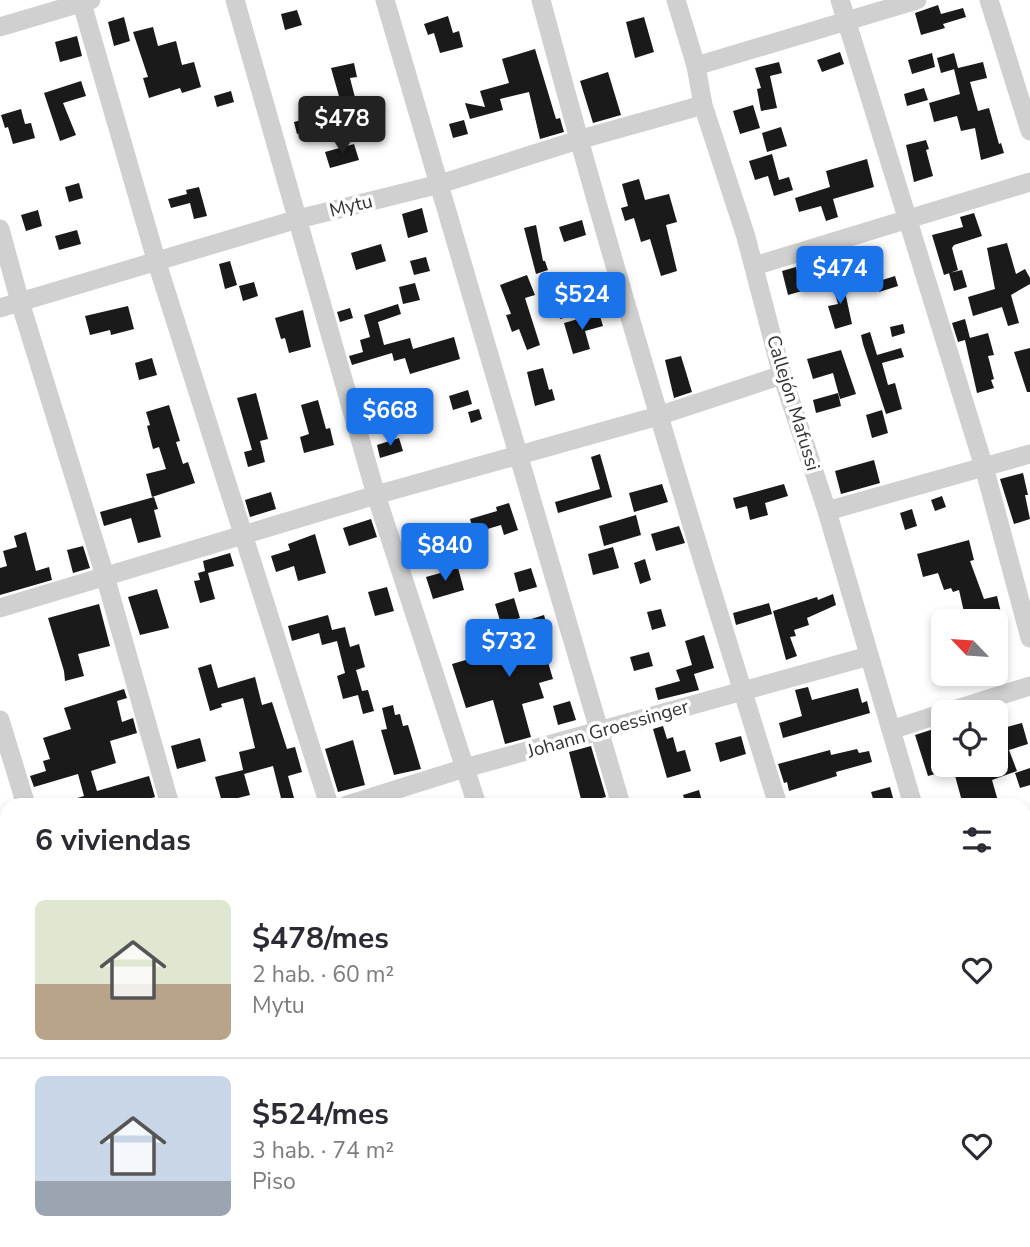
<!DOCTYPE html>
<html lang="es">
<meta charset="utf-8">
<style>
:root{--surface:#fff;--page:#f2f2f3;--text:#2b2b33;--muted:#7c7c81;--line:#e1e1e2;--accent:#1a73e8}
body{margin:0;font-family:"Nunito Sans",sans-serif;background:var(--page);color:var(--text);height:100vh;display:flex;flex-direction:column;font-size:26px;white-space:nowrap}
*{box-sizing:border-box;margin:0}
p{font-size:23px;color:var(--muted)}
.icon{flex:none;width:38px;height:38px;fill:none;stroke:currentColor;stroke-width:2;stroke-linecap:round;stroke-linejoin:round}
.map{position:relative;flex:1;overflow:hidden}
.panel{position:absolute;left:0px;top:798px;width:1031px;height:450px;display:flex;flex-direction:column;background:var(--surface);border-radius:21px 21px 0 0;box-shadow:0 4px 10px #0003}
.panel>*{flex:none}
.needle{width:46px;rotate:295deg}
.fabs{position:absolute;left:931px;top:609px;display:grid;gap:14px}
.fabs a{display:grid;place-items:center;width:77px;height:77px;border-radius:10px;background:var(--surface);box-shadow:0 4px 10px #0003;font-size:35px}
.price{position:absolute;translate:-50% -60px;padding:0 16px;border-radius:7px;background:var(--accent);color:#fff;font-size:23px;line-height:46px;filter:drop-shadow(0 2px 4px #0008)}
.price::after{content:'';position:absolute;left:50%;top:42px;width:21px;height:16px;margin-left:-10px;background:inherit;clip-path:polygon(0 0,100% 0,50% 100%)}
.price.active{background:#222;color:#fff}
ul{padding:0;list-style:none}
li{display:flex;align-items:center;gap:21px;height:175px;padding:0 35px}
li+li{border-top:2px solid var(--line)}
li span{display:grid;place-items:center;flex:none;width:196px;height:140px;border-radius:10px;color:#555}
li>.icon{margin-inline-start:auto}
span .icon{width:84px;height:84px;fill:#fffc;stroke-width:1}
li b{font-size:30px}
h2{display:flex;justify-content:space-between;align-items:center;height:84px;padding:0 35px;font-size:30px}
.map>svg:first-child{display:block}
</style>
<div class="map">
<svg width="1030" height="1247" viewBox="0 0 1030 1247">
<rect width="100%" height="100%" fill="#fff"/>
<path fill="#1a1a1a" d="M 938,5 L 941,14 L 963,8 L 966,17 L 943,24 L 945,28 L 921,35 L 915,13 Z
M 297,10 L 302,25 L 285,30 L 281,14 Z
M 448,16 L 453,33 L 459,31 L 463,47 L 440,53 L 434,33 L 428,35 L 424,24 Z
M 124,17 L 130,41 L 114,46 L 108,22 Z
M 644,17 L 654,52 L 635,58 L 626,22 Z
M 153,27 L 158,46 L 176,41 L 182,65 L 194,62 L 201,87 L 182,93 L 180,88 L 149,98 L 143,78 L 148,77 L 133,32 Z
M 77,36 L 82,56 L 60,62 L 55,42 Z
M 535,49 L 556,119 L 560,118 L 564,132 L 540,139 L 529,92 L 500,99 L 503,110 L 470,119 L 465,103 L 485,107 L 480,91 L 509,83 L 502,59 Z
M 840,52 L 844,64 L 822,72 L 817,60 Z
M 932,53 L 935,67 L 912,74 L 908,60 Z
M 954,53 L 958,68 L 941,73 L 937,58 Z
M 779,62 L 782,73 L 770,76 L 777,108 L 761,111 L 757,89 L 761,88 L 755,68 Z
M 983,62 L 987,78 L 970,82 L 978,111 L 989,108 L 999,144 L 1001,143 L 1004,153 L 981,160 L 975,128 L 961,131 L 957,116 L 934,122 L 929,103 L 960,94 L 954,69 Z
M 354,63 L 357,77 L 350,78 L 360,117 L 346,121 L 331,68 Z
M 608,72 L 621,115 L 593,123 L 580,81 Z
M 81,81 L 86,96 L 63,103 L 76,135 L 60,141 L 44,93 Z
M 924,88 L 928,100 L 907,106 L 904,94 Z
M 231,91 L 234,102 L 217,107 L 214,96 Z
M 753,105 L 760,128 L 740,134 L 733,111 Z
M 21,109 L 25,124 L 31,123 L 35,138 L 13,144 L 8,127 L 5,128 L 1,115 Z
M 309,118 L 313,130 L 297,134 L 294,122 Z
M 464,120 L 468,134 L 453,138 L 449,124 Z
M 376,122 L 380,137 L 360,142 L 356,127 Z
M 781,127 L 787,146 L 767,152 L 762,133 Z
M 926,140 L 929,149 L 926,150 L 933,176 L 914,182 L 906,145 Z
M 354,144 L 359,160 L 330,168 L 325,152 Z
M 772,154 L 779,180 L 789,177 L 793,190 L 774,196 L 768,176 L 755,180 L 749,161 Z
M 867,159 L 874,187 L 833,199 L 838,217 L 826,221 L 821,206 L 799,212 L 795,198 L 830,187 L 826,171 Z
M 639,179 L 645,200 L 669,194 L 677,222 L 666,225 L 677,271 L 661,276 L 650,239 L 641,242 L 634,218 L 625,221 L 621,208 L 628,206 L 622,184 Z
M 79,183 L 83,198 L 69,202 L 65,187 Z
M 199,187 L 207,216 L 194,219 L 190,203 L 171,208 L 168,199 L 187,194 L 186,190 Z
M 422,208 L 428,232 L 408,238 L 402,214 Z
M 38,210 L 42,226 L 26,231 L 21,215 Z
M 974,213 L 982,236 L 954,245 L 952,248 L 958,270 L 944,275 L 932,235 L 963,227 L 960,217 Z
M 582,220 L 586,235 L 564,242 L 559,227 Z
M 536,225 L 543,261 L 545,261 L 548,270 L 536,274 L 524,228 Z
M 77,230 L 81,244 L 59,250 L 55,236 Z
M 1007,243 L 1016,274 L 1025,269 L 1030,278 L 1030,284 L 1011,295 L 1019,323 L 1008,326 L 1002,307 L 973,316 L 968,297 L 995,289 L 987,248 Z
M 381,244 L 386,261 L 356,270 L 351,253 Z
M 426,257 L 430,271 L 414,275 L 410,261 Z
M 230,261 L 237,285 L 225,289 L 219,264 Z
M 796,267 L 802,291 L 788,295 L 782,271 Z
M 962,270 L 967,287 L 954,291 L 949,273 Z
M 527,275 L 535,295 L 525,298 L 540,345 L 527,350 L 519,329 L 512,332 L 506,315 L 511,314 L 500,285 Z
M 895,276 L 898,286 L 879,292 L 876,282 Z
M 842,278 L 852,324 L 835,329 L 828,306 L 838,304 L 831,281 Z
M 254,282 L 258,296 L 243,301 L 239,286 Z
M 415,283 L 420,300 L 403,304 L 399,287 Z
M 567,299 L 572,316 L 560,319 L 556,303 Z
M 398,304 L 401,314 L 378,322 L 384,345 L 410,338 L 413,349 L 454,337 L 460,359 L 410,374 L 405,358 L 394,361 L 392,353 L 352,365 L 349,356 L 363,352 L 360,340 L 370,337 L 364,315 Z
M 128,306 L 134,329 L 111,335 L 110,330 L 90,335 L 85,316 Z
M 350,308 L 353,318 L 340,322 L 337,312 Z
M 303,310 L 311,347 L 289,353 L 285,338 L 281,339 L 275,318 Z
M 599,313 L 603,326 L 585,331 L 590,349 L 573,354 L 564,323 Z
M 965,319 L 970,338 L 966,339 L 988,333 L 994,355 L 988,356 L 994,379 L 991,380 L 994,388 L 977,393 L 965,340 L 958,342 L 952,323 Z
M 903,324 L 905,333 L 892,337 L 890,327 Z
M 870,332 L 877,355 L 901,348 L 904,357 L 882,363 L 888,385 L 895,383 L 902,409 L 886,414 L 863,344 L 861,335 Z
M 1030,348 L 1030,392 L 1027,392 L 1014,352 Z
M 841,350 L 856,394 L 840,399 L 833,373 L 813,379 L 807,359 Z
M 681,356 L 692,392 L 674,398 L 665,360 Z
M 152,358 L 157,375 L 139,380 L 135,363 Z
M 543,368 L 549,390 L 552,389 L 555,400 L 535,406 L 527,372 Z
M 468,390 L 472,404 L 453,410 L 449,396 Z
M 256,393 L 268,439 L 260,441 L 265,462 L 248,467 L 244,452 L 252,450 L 237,398 Z
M 838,393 L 841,406 L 816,413 L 813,400 Z
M 318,400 L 326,429 L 330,428 L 334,445 L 304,453 L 300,437 L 309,434 L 301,405 Z
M 169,405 L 180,441 L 176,442 L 183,464 L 188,462 L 195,483 L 152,497 L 146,474 L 166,469 L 159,447 L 153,449 L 147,426 L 150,425 L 146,412 Z
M 479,409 L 482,419 L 471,423 L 468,412 Z
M 882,410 L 888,433 L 872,438 L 866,415 Z
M 399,438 L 403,451 L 380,458 L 377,445 Z
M 600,454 L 612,497 L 558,513 L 555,502 L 600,489 L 591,457 Z
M 874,460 L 880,483 L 841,494 L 835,471 Z
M 1023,473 L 1028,495 L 1025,495 L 1030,519 L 1014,524 L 1000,479 Z
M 662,484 L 668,502 L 634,512 L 629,493 Z
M 784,484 L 788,496 L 765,503 L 768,515 L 750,520 L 747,506 L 736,509 L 733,498 Z
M 271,492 L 276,509 L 250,517 L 245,500 Z
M 942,496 L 946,507 L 935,511 L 931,500 Z
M 154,497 L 158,509 L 154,510 L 161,537 L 138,543 L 131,518 L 104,526 L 100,512 Z
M 509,503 L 518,530 L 504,535 L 501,525 L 474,533 L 470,519 L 497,511 L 496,507 Z
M 912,509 L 917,526 L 905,530 L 900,513 Z
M 636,515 L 641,535 L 604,546 L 599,526 Z
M 371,519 L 377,537 L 349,546 L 343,528 Z
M 679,526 L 685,543 L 656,551 L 651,534 Z
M 26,532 L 36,571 L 49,567 L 52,580 L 0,595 L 0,568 L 7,566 L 3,551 L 17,547 L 14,536 Z
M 315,534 L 326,573 L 298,581 L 294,566 L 276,572 L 271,556 L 290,550 L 288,544 Z
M 969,540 L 974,560 L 970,561 L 984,599 L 997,596 L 1003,621 L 966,621 L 959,590 L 953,592 L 951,588 L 944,590 L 938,573 L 923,577 L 917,554 Z
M 83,546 L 90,568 L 73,573 L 67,550 Z
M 613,547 L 619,568 L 593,575 L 588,554 Z
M 230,553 L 234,566 L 208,573 L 215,599 L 200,603 L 194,581 L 200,580 L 198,573 L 205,571 L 203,561 Z
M 645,559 L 651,580 L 640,584 L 634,563 Z
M 458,568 L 464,590 L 433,599 L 426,577 Z
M 531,568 L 537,587 L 519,592 L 514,573 Z
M 387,587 L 394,611 L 375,616 L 368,592 Z
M 157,589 L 169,628 L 140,635 L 128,597 Z
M 833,594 L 836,605 L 807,618 L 809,625 L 794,630 L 796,636 L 790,637 L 797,656 L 786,660 L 773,611 L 817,597 L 818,600 Z
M 514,598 L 520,618 L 501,624 L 495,604 Z
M 769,603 L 772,614 L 736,625 L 733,613 Z
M 99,604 L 110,646 L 78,654 L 84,676 L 65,681 L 64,671 L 48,618 Z
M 661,609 L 666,626 L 652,630 L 647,612 Z
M 328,615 L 332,630 L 345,627 L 350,647 L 359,644 L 365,667 L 356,670 L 362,691 L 368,690 L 374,711 L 363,714 L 358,695 L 343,699 L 337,676 L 345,673 L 337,641 L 322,645 L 319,633 L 292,641 L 288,626 Z
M 544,615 L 549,633 L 545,634 L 552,658 L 547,659 L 553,679 L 539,683 L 544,698 L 522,704 L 531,737 L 505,744 L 493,700 L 466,708 L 452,664 L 530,641 L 525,621 Z
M 704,635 L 714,668 L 694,674 L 699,690 L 658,700 L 655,688 L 680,681 L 676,670 L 692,665 L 685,641 Z
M 649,652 L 653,666 L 634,671 L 630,657 Z
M 211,664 L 218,688 L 255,677 L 262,705 L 272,702 L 287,749 L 295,747 L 302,772 L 288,776 L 294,798 L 282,802 L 273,766 L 244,774 L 239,752 L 255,748 L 243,698 L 221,704 L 222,707 L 210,711 L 198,668 Z
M 808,687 L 812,700 L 858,688 L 862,703 L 867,701 L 870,713 L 783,738 L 779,723 L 802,716 L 795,690 Z
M 124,689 L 127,698 L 117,701 L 122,722 L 133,718 L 137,733 L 110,741 L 116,763 L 91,771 L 97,791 L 149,776 L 155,797 L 129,805 L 65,805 L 64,802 L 84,796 L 78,774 L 34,787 L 30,776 L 46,771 L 43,761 L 50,759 L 43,738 L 71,729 L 64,708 Z
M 570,701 L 576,720 L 558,725 L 553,706 Z
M 393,705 L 395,715 L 400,714 L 403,726 L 408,725 L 421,769 L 394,775 L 381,730 L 387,729 L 382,708 Z
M 1022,723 L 1028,744 L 1009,750 L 1017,771 L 992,780 L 998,801 L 983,805 L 963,805 L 954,772 L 976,765 L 977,771 L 1000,762 L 996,746 L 996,730 Z
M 663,726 L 667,739 L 673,737 L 677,752 L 685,750 L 691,771 L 667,778 L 653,729 Z
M 943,726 L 943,742 L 939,743 L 946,771 L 928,776 L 915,735 Z
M 741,736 L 746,754 L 720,762 L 715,743 Z
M 200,738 L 206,761 L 177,769 L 171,746 Z
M 353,740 L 365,785 L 338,792 L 325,749 Z
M 591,746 L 606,797 L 582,803 L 569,752 Z
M 857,749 L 859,753 L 869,751 L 872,762 L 836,772 L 837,776 L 789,791 L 787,782 L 784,783 L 778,764 L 830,750 L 831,755 Z
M 1030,768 L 1030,785 L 1020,788 L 1015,773 Z
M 243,770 L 250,795 L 222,802 L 215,777 Z
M 890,787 L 895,805 L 875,805 L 871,792 Z
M 699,790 L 703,805 L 686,805 L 683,795 Z"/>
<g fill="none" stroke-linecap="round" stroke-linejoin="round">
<path stroke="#d0d0d0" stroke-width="19" d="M 81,0 L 157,263 L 329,805
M 235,0 L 376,495 L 477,805
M 385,0 L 621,805
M 541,0 C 613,270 695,538 778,805
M 676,0 L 696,66 L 703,105 L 746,237 L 782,375 L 827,511 L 913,805
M 840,0 L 984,467 L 1030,638
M 989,0 L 1030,131
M 0,27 L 91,0
M 696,66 L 917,0
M 0,229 L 20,302 L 105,576 L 170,805
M 754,266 L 1030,182
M 0,308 L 298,219 L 440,184 L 578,140 L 703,105
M 827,511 L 1030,454
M 0,608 L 376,495 L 658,416 L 782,375
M 947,712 L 1030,686
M 0,720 L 26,805
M 891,730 L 943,713
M 347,805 L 465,768 L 869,656
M 0,909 L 7,907
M 1024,959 L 1030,957
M 1024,1187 L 1030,1209
M 0,1189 L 7,1187
M 0,1237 L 3,1247
M 301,1241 L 303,1247
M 452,1241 L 454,1247
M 605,1241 L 607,1247
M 750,1241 L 752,1247
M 928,1247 L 948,1241"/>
</g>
<g text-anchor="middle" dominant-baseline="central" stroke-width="7" stroke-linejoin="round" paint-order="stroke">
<g font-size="19" fill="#333" stroke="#fff">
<text transform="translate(351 206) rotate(-14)">Mytu</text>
<text transform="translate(793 403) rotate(73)">Callejón Mafussi</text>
<text transform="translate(608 729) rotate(-16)">Johann Groessinger</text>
</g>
</g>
</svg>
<div class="fabs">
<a><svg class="needle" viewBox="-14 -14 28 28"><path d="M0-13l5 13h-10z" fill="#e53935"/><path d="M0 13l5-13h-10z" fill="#7c7c81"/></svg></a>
<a><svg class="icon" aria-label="locate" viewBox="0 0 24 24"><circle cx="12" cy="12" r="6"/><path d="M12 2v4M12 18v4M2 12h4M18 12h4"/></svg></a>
</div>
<b class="price active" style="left:342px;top:156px">$478</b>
<b class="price" style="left:840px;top:306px">$474</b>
<b class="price" style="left:582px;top:332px">$524</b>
<b class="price" style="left:390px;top:448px">$668</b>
<b class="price" style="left:445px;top:583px">$840</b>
<b class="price" style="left:509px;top:679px">$732</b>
<section class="panel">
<h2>6 viviendas<svg class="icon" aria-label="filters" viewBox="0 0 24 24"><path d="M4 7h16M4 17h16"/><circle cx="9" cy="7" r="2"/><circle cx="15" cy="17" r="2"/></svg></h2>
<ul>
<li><span style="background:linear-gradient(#dfe7d0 60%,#b9a48a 0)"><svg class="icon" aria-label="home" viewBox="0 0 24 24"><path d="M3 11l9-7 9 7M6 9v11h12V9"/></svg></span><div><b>$478/mes</b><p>2 hab. · 60 m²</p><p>Mytu</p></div><svg class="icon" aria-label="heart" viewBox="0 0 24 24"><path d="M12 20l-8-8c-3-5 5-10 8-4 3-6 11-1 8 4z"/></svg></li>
<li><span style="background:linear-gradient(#c9d6e8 75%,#9aa5b1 0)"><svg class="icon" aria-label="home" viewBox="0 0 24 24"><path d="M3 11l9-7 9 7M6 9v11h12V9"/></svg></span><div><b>$524/mes</b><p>3 hab. · 74 m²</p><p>Piso</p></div><svg class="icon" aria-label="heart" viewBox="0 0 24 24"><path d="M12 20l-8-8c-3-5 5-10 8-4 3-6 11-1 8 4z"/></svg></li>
</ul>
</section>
</div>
